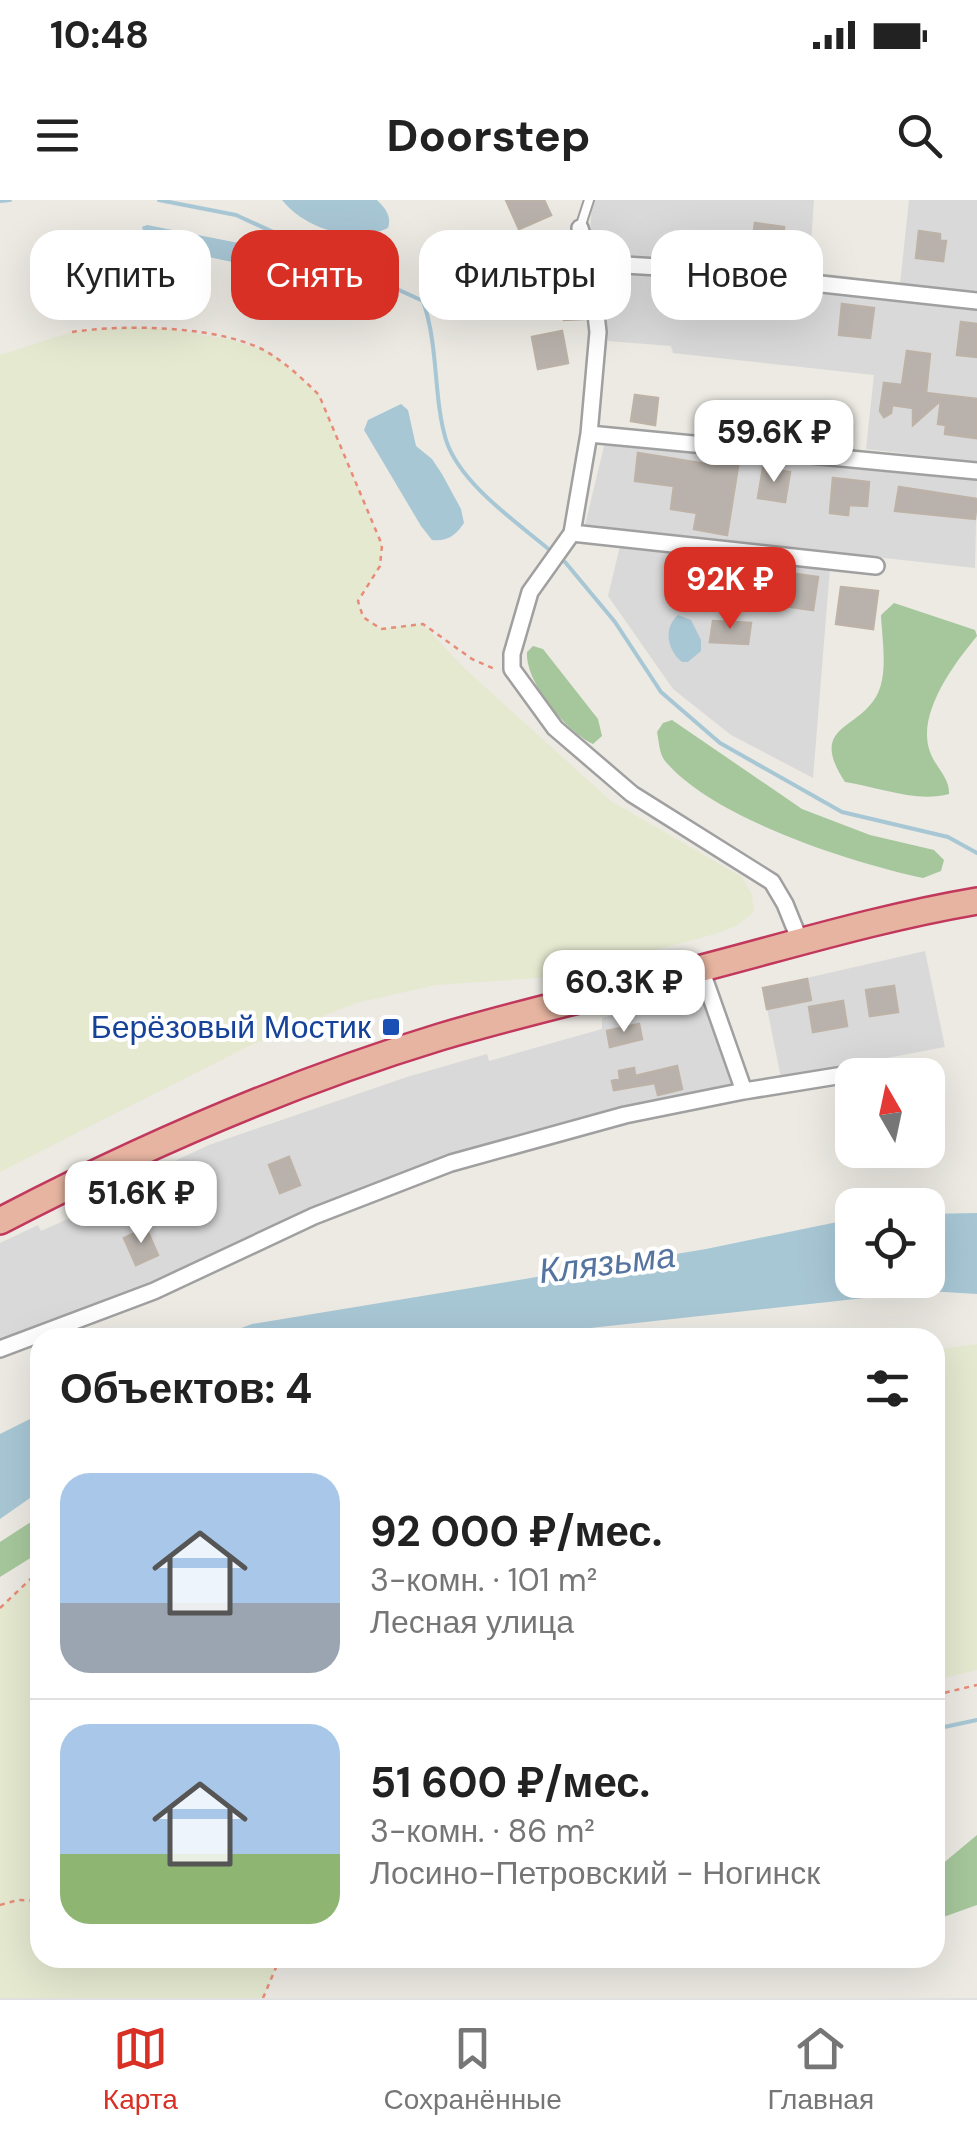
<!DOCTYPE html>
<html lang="ru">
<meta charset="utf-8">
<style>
:root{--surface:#fff;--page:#f2f2f2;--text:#222;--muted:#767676;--line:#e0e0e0;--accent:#d93025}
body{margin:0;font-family:"DM Sans",sans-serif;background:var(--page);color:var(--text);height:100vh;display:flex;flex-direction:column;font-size:38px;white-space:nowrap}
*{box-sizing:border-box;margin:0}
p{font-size:32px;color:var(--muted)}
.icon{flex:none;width:55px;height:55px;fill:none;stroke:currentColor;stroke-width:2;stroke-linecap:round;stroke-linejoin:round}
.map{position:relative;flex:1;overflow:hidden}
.details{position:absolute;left:30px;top:1128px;width:915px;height:640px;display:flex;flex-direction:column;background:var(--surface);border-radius:30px;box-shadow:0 10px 40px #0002}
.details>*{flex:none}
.guide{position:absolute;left:30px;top:30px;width:918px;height:90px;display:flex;gap:20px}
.needle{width:65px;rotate:351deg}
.fabs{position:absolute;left:835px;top:858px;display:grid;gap:20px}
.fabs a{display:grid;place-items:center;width:110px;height:110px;border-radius:20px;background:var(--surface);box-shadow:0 10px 40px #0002;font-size:50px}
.price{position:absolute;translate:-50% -85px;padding:0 22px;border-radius:20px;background:#fff;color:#222;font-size:32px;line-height:65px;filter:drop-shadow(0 2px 5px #0008)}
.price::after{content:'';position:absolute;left:50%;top:60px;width:30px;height:22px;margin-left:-15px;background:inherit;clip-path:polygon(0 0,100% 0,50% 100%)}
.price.selected{background:var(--accent);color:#fff}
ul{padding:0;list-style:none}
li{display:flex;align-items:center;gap:30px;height:250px;padding:0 30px}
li+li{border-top:2px solid var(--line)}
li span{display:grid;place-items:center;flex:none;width:280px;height:200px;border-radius:30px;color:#555}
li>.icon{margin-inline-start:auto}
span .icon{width:120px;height:120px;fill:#fffc;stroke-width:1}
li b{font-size:42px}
h2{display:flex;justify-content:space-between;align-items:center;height:120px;padding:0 30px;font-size:42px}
.pill{padding:0 35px;border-radius:30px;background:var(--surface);box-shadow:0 10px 40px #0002;font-size:35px;line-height:90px}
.pill.selected{background:var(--accent);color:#fff}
.status{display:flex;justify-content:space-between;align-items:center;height:70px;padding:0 50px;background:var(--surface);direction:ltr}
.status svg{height:28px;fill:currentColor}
header{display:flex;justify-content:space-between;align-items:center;height:130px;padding:0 30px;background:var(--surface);font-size:45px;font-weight:700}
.tabs{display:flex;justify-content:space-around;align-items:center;height:140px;border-top:2px solid var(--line);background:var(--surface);font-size:28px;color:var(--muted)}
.tabs a{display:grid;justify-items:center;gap:5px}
.tabs .selected{color:var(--accent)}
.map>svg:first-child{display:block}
</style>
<div class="status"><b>10:48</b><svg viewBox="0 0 49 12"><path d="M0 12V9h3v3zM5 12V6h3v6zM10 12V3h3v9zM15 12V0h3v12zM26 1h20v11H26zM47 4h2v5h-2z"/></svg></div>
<header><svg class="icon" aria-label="menu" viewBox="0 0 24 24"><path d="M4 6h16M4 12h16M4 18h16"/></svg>Doorstep<svg class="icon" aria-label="search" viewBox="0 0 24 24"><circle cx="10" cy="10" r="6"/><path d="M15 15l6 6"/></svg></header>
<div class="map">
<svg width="977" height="1798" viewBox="0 0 977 1798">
<rect width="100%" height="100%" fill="#eceae3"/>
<path fill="#dad9d9" d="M 592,0 L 814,0 L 809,75 L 597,55 L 590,40 Z
M 909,0 L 977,0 L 977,92 L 900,84 Z
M 614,69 L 977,108 L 977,262 L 866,249 L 874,175 L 673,153 L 671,146 L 608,141 L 601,79 L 607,71 Z
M 605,242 L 739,259 L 977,280 L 975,368 L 585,325 Z
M 620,346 L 830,368 L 813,578 L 731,535 L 673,489 L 608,396 Z
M 925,751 L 945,847 L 781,878 L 763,788 Z
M 696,793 L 704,797 L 734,884 L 538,929 L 441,959 L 125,1093 L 0,1142 L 0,1043 L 38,1025 L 41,1031 L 79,1014 L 78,1006 L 209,945 L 407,877 L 487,854 L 489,861 L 602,829 L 602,818 Z"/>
<path fill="#e5e9d0" d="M 128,127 L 169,129 L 228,139 L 269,152 L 301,178 L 319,195 L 382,345 L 380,366 L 358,401 L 363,417 L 381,429 L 423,424 L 464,468 L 611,601 L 742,677 L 752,695 L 754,712 L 736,726 L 715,734 L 554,777 L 436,785 L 356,803 L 251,845 L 0,972 L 0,155 L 72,132 Z
M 977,1144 L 977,1470 L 935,1480 L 935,1150 Z
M 40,1370 L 40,1758 L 280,1758 L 263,1798 L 0,1798 L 0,1408 Z"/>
<path fill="#a6c79c" d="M 894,403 L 975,430 L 977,436 C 954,464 916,514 930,552 C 936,568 950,578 949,594 C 916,603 879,587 845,582 C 807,524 860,531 878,493 C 888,471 882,439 881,415 Z
M 533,446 L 543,449 L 598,519 L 602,536 L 593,544 C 566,531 525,482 527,452 Z
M 672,520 L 802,609 L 870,635 L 934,650 L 944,660 L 941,671 L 923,678 C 850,662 714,619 665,561 C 659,554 659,541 657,532 L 663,523 Z
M 40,1316 L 40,1352 L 0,1377 L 0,1342 Z
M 977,1635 L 977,1705 L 935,1720 L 935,1670 Z"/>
<path fill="#a8c7d5" d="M 282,0 L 377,0 C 385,8 392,16 388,28 C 354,44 305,29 282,0 Z
M 147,25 L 254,46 L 257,58 L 242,64 L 147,44 L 142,27 Z
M 401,204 L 408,210 L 416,246 L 432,259 L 442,274 L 461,309 L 464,323 C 456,335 447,342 432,340 L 421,326 L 364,230 L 368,220 Z
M 678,415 L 691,420 L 701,440 L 701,451 L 688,462 L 682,462 C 667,450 663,428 678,415 Z
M 977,1013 L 977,1094 L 928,1091 L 508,1137 L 217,1137 L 252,1124 L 706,1049 L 852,1019 L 852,1080 L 928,1080 L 928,1014 Z
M 40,1214 L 40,1291 L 0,1319 L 0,1234 Z"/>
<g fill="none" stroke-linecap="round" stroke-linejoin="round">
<path stroke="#a8c7d5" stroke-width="4" d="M 159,0 L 236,15 L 423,101 C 439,147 433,197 446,240 C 460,284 518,323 552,352
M 0,1 L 10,0
M 565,362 L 615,422 L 661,492 L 720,543 L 842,612 L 948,637 L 977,653
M 935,1529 L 977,1520"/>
</g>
<path fill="#b9b2ac" stroke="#bcb2a7" stroke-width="2.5" d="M 506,0 L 544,0 L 551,15 L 519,29 Z
M 755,23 L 784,27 L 782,49 L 752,45 Z
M 919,31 L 940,34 L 940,41 L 946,41 L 943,61 L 916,58 Z
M 715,89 L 742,93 L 738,117 L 712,113 Z
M 582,91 L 584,119 L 564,120 L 562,92 Z
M 842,104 L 874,108 L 870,138 L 839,135 Z
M 961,122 L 977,124 L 977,157 L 957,155 Z
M 562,131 L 568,163 L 538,169 L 532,137 Z
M 907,151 L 930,154 L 926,193 L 977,199 L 976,238 L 945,234 L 946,225 L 938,224 L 941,200 L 913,225 L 913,208 L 892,205 L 891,213 L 884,217 L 880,211 L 884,183 L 902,185 Z
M 635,195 L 658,198 L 655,225 L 631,221 Z
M 638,253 L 718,266 L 719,258 L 739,260 L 727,335 L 694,329 L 697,313 L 671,309 L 674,286 L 635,281 Z
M 763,268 L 790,272 L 785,302 L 758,298 Z
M 833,278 L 869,282 L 867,306 L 849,305 L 848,315 L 830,313 Z
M 899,287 L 977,299 L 975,319 L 895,311 Z
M 692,363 L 717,368 L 713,393 L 687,389 Z
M 789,373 L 818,377 L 813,410 L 784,406 Z
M 841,387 L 878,391 L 873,429 L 836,424 Z
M 713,421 L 751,423 L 748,444 L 710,442 Z
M 807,779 L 811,800 L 767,809 L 763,788 Z
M 894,786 L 898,812 L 870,816 L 866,790 Z
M 843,801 L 847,826 L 813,832 L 809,807 Z
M 639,824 L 642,839 L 610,847 L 607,831 Z
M 677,866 L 682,889 L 658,895 L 655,883 L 614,890 L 612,881 L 620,879 L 619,871 L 634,868 L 635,876 Z
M 289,957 L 300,985 L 280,993 L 269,965 Z
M 146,1028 L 158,1055 L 136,1065 L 124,1038 Z"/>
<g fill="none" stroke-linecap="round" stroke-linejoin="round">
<g stroke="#a0a0a0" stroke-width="12">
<path id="service" d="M 580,28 L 589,0"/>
</g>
<g stroke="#a0a0a0" stroke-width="20">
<path id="minor" d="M 580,28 L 590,63 L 598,132 L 589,234 L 572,333 L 530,392 L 512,454 L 512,469 L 555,528 L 632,594 L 772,682 L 785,704 L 800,741
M 590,63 L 676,68 L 977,101
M 589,234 L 977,271
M 572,333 L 876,366
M 744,891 L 874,870
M 0,1149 L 154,1091 L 314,1016 L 451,963 L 625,915 L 744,891 L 701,769"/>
</g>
<g stroke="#c2385d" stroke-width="30">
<path id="trunk" d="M 0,1021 C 140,948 289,883 440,837 C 520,813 602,795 683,773 C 781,748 877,718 977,701"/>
</g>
<path stroke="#e88c78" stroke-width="2.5" stroke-dasharray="5 5" stroke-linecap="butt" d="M 72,132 C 124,124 227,125 272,155 C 289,166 305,181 319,195 L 382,345 L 380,366 L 358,401 L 363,417 L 381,429 L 423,424 L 472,459 L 497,470
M 0,1408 L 40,1370
M 935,1495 L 977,1485
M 0,1705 L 18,1700 L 40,1701
M 263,1798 L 280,1758"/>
<use href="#service" stroke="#fff" stroke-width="8"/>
<use href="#minor" stroke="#fff" stroke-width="15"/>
<use href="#trunk" stroke="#e6b4a0" stroke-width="25"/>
</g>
<rect fill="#1a4fb4" stroke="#fff" stroke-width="4" x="381" y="817" width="20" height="20" rx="5"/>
<g text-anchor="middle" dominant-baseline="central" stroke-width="8" stroke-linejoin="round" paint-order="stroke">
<g font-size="32" fill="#164399" stroke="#fff" text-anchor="end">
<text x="371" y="827">Берёзовый Мостик</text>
</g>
<g font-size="35" font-style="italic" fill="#5574a0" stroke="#fff">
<text transform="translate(607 1063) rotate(-7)">Клязьма</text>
</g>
</g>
</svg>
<div class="fabs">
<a><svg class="needle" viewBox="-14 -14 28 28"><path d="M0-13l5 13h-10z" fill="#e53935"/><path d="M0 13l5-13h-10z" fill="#767676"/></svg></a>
<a><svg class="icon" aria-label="locate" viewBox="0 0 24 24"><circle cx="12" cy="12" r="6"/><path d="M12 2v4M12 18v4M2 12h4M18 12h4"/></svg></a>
</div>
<b class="price" style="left:774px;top:285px">59.6K ₽</b>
<b class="price selected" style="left:730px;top:432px">92K ₽</b>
<b class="price" style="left:624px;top:835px">60.3K ₽</b>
<b class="price" style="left:141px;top:1046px">51.6K ₽</b>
<div class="guide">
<a class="pill">Купить</a>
<a class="pill selected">Снять</a>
<a class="pill">Фильтры</a>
<a class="pill">Новое</a>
</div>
<section class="details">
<h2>Объектов: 4<svg class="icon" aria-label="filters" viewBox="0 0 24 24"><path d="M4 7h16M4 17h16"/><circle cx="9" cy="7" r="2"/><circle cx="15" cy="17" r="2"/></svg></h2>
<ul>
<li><span style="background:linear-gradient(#a9c7e8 65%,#9aa5b1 0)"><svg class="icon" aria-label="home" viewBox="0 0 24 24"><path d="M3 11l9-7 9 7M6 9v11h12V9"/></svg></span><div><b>92 000 ₽/мес.</b><p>3-комн. · 101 m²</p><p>Лесная улица</p></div></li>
<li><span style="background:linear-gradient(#a9c7e8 65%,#8fb573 0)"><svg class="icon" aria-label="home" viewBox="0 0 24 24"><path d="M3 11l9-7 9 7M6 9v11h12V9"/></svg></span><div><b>51 600 ₽/мес.</b><p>3-комн. · 86 m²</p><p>Лосино-Петровский - Ногинск</p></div></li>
</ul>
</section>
</div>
<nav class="tabs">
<a class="selected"><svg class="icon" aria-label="map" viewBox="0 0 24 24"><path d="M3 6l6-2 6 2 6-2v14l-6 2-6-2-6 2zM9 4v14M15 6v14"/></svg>Карта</a>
<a><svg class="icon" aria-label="saved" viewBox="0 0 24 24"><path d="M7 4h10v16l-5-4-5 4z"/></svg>Сохранённые</a>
<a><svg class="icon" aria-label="home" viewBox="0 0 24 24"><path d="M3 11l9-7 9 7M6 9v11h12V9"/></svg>Главная</a>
</nav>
